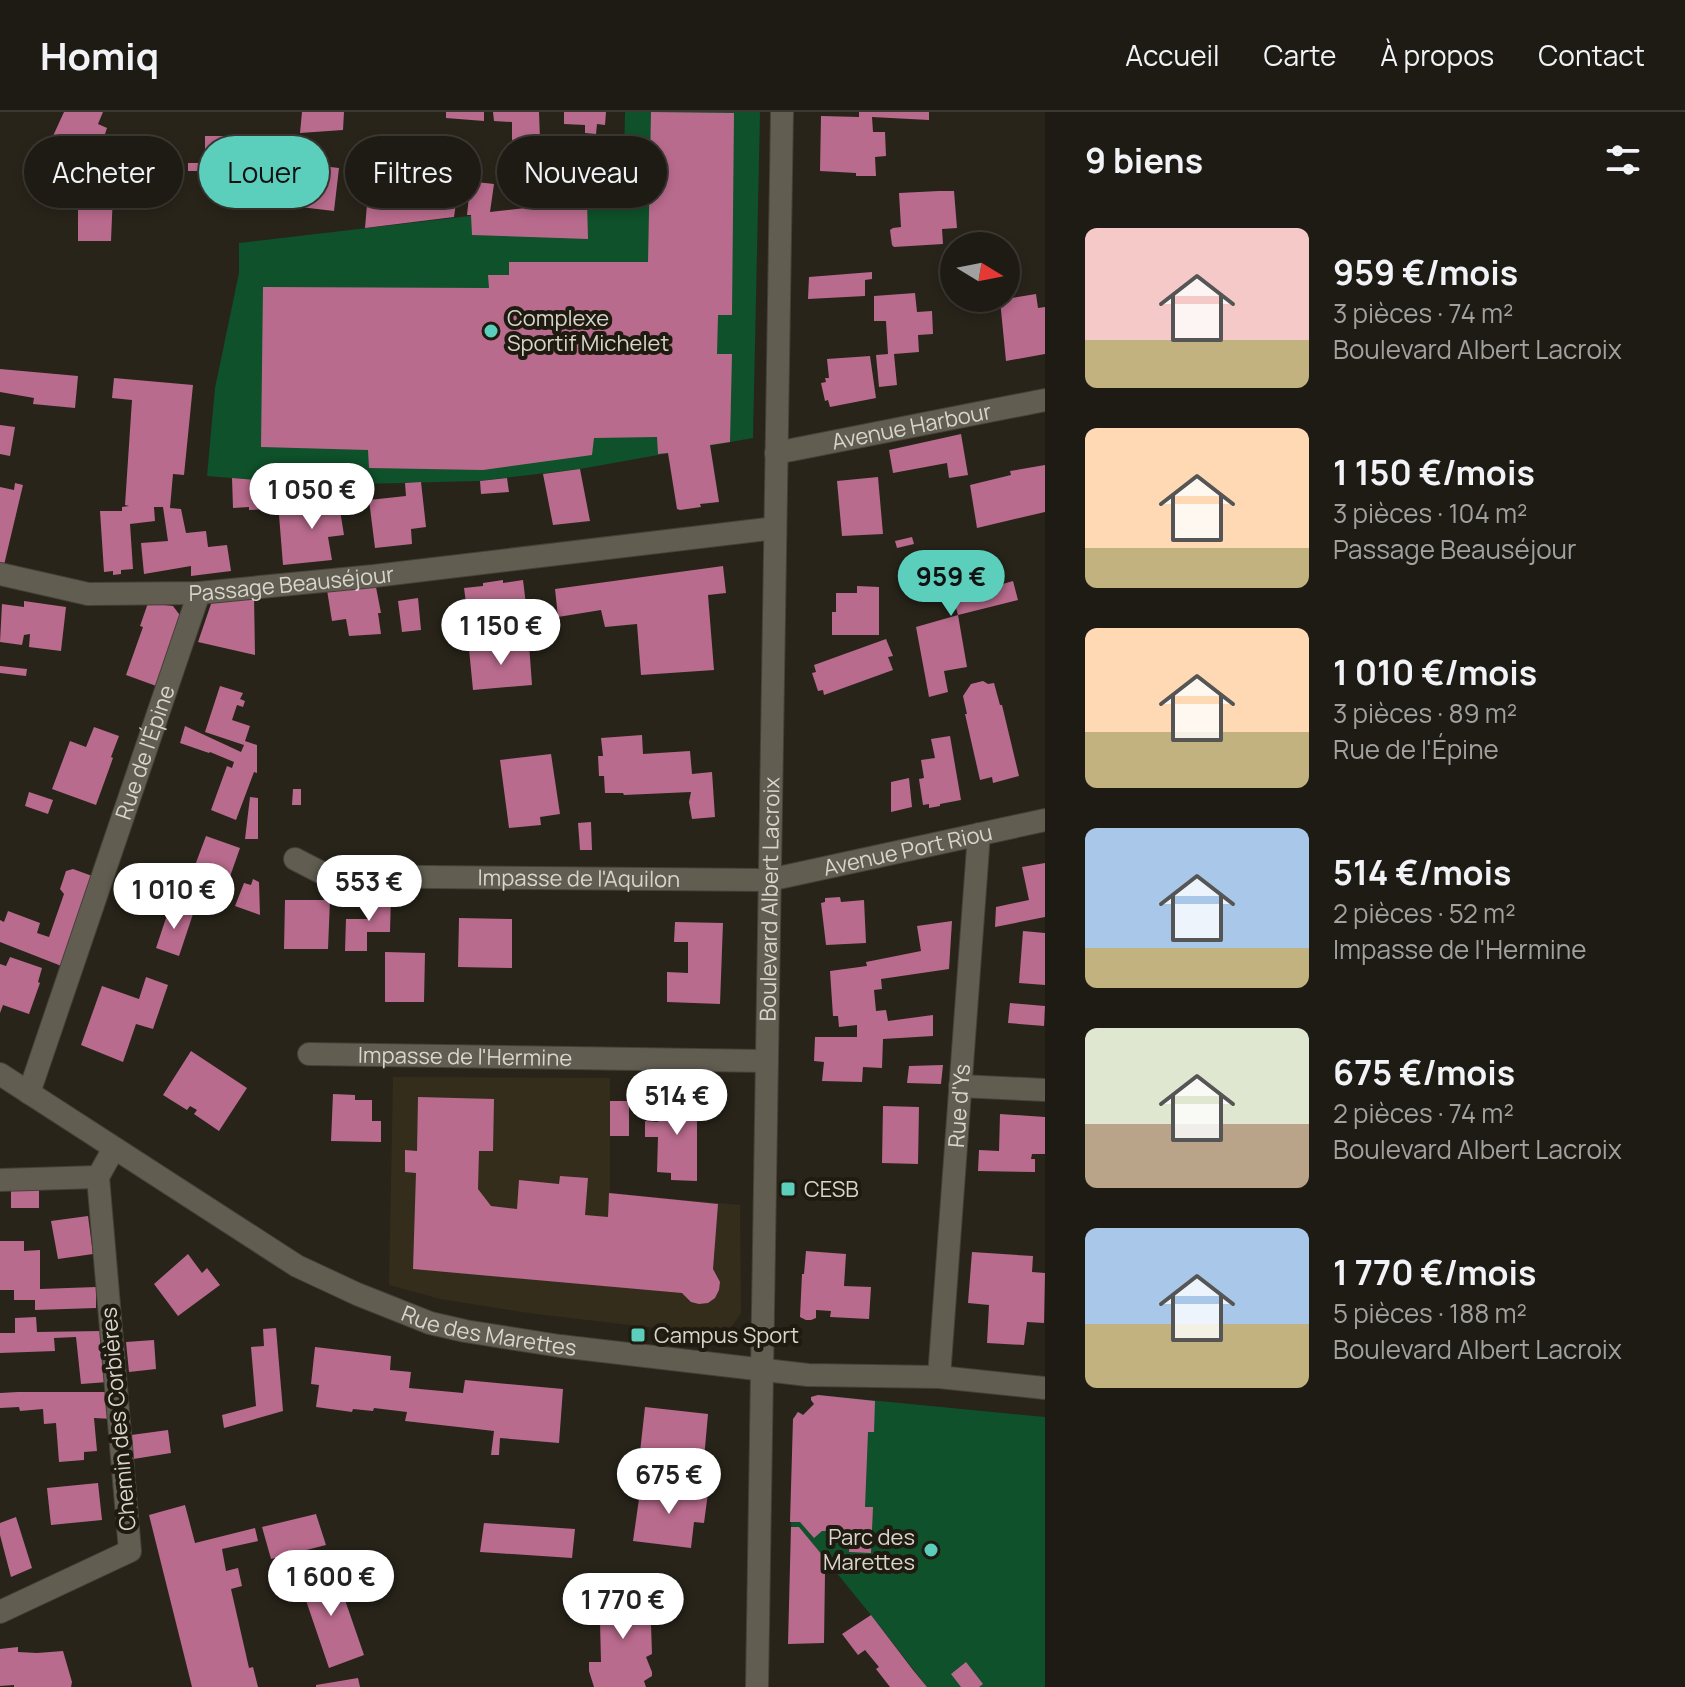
<!DOCTYPE html>
<html lang="fr">
<meta charset="utf-8">
<style>
:root{--surface:#1e1b14;--page:#26241d;--text:#f1f3f6;--muted:#a1a1a0;--line:#3c3934;--accent:#5bcebc}
body{margin:0;font-family:Manrope,sans-serif;background:var(--page);color:var(--text);height:100vh;display:flex;flex-direction:column;font-size:30px;white-space:nowrap}
*{box-sizing:border-box;margin:0}
p{font-size:26px;color:var(--muted)}
.icon{flex:none;width:44px;height:44px;fill:none;stroke:currentColor;stroke-width:2;stroke-linecap:round;stroke-linejoin:round}
.map{position:relative;flex:1;overflow:hidden}
.panel{display:flex;flex-direction:column;background:var(--surface);width:640px}
.panel>*{flex:none}
.top-card{position:absolute;left:24px;top:24px;width:760px;height:72px;display:flex;gap:16px}
.needle{width:52px;rotate:100deg}
.tools{position:absolute;left:940px;top:120px;display:grid;gap:16px}
.tools a{display:grid;place-items:center;width:80px;height:80px;border-radius:50%;background:var(--surface);box-shadow:0 4px 12px #0003,0 0 0 2px var(--line);font-size:40px}
.price{position:absolute;translate:-50% -68px;padding:0 18px;border-radius:28px;background:#fff;color:#222;font-size:26px;line-height:52px;filter:drop-shadow(0 2px 4px #0008)}
.price::after{content:'';position:absolute;left:50%;top:48px;width:24px;height:18px;margin-left:-12px;background:inherit;clip-path:polygon(0 0,100% 0,50% 100%)}
.price.active{background:var(--accent);color:#111}
ul{padding:0;list-style:none}
li{display:flex;align-items:center;gap:24px;height:200px;padding:0 40px}
li span{display:grid;place-items:center;flex:none;width:224px;height:160px;border-radius:12px;color:#555}
li>.icon{margin-inline-start:auto}
span .icon{width:96px;height:96px;fill:#fffc;stroke-width:1}
li b{font-size:34px}
h2{display:flex;justify-content:space-between;align-items:center;height:96px;padding:0 40px;font-size:34px}
.tag{padding:0 28px;border-radius:36px;background:var(--surface);box-shadow:0 4px 12px #0003,0 0 0 2px var(--line);font-size:28px;line-height:72px}
.tag.active{background:var(--accent);color:#111}
header{display:flex;align-items:center;gap:48px;box-sizing:border-box;height:112px;padding:0 40px;background:var(--surface);border-bottom:2px solid var(--line)}
header strong{font-size:38px}
nav{display:flex;gap:44px;margin-inline-start:auto;font-size:28px}
main{display:flex;flex:1;min-height:0}
.map>svg:first-child{display:block}
</style>
<header>
<strong>Homiq</strong>
<nav><a>Accueil</a><a>Carte</a><a>À propos</a><a>Contact</a></nav>
</header>
<main>
<div class="map">
<svg width="1045" height="1575" viewBox="0 0 1045 1575">
<rect width="100%" height="100%" fill="#28241a"/>
<path fill="#342d1c" d="M 393,965 L 610,966 L 610,1081 L 740,1093 L 741,1202 L 724,1224 L 536,1202 L 440,1187 L 389,1173 Z"/>
<path fill="#0e512a" d="M 625,0 L 760,0 L 753,326 L 580,357 L 479,369 L 320,373 L 207,364 L 215,276 L 239,161 L 239,131 L 623,86 Z
M 818,1283 L 1045,1305 L 1045,1575 L 927,1575 L 871,1503 L 799,1415 L 791,1415 L 796,1301 L 798,1300 L 804,1303 L 814,1292 L 811,1288 L 811,1285 Z"/>
<path fill="#b96b8d" d="M 64,0 L 103,0 L 98,12 L 107,16 L 104,25 L 53,24 Z
M 302,0 L 344,0 L 343,18 L 300,21 Z
M 446,0 L 484,0 L 484,9 L 446,6 Z
M 493,0 L 539,0 L 540,27 L 512,30 L 512,10 L 494,9 Z
M 564,0 L 606,0 L 605,13 L 597,12 L 596,22 L 585,21 L 585,13 L 564,12 Z
M 651,0 L 734,1 L 732,203 L 718,203 L 717,242 L 732,242 L 730,330 L 710,333 L 719,390 L 700,392 L 701,395 L 680,398 L 677,397 L 668,341 L 658,342 L 657,325 L 594,326 L 592,343 L 483,358 L 369,356 L 368,338 L 261,335 L 263,175 L 489,176 L 488,163 L 509,163 L 509,150 L 648,150 Z
M 859,0 L 929,0 L 929,8 L 872,5 L 873,20 L 885,20 L 886,44 L 875,45 L 876,64 L 856,64 L 856,61 L 820,59 L 821,4 L 859,5 Z
M 205,24 L 240,24 L 239,51 L 205,50 Z
M 279,49 L 339,56 L 334,99 L 275,92 Z
M 183,51 L 182,58 L 170,58 L 169,79 L 119,79 L 120,81 L 113,81 L 111,129 L 78,129 L 78,52 Z
M 188,51 L 207,51 L 208,59 L 188,59 Z
M 603,55 L 623,56 L 623,72 L 629,72 L 629,83 L 623,83 L 623,86 L 602,87 Z
M 378,59 L 494,72 L 490,100 L 587,89 L 588,127 L 472,123 L 471,103 L 467,103 L 469,84 L 457,84 L 454,105 L 365,116 L 368,81 L 376,82 Z
M 939,79 L 954,79 L 957,116 L 942,117 L 943,132 L 894,135 L 892,133 L 890,118 L 893,116 L 901,115 L 899,81 Z
M 872,160 L 872,167 L 865,168 L 865,184 L 808,187 L 809,165 Z
M 915,181 L 917,200 L 932,199 L 933,222 L 918,223 L 919,240 L 894,242 L 897,273 L 879,275 L 876,243 L 888,242 L 886,209 L 874,209 L 874,184 Z
M 1036,182 L 1038,196 L 1045,195 L 1045,242 L 1006,249 L 1000,188 Z
M 870,244 L 876,286 L 830,295 L 828,288 L 825,289 L 821,271 L 826,270 L 825,266 L 829,266 L 827,247 Z
M 0,257 L 78,264 L 75,296 L 33,292 L 34,286 L 0,280 Z
M 114,266 L 193,273 L 184,363 L 173,362 L 170,396 L 181,397 L 186,421 L 206,419 L 208,435 L 227,433 L 231,459 L 191,464 L 191,454 L 144,462 L 141,431 L 168,429 L 163,395 L 154,395 L 155,409 L 130,412 L 133,457 L 121,458 L 121,462 L 113,463 L 113,459 L 104,460 L 100,399 L 122,399 L 122,395 L 129,394 L 125,393 L 132,288 L 112,286 Z
M 0,313 L 15,315 L 10,344 L 0,342 Z
M 961,322 L 968,363 L 949,366 L 947,351 L 893,361 L 889,338 Z
M 1045,353 L 1045,400 L 977,416 L 970,373 L 1011,363 L 1010,359 Z
M 580,357 L 590,409 L 553,413 L 543,362 Z
M 878,365 L 883,422 L 842,424 L 837,369 Z
M 232,366 L 267,369 L 268,397 L 249,398 L 249,395 L 233,396 Z
M 507,366 L 509,380 L 481,382 L 480,369 Z
M 421,370 L 426,415 L 411,417 L 412,432 L 375,436 L 369,388 L 406,384 L 405,371 Z
M 15,371 L 23,373 L 4,453 L 0,452 L 0,375 L 14,378 Z
M 320,373 L 336,373 L 344,423 L 328,425 L 332,448 L 283,453 L 279,403 L 324,400 Z
M 912,425 L 914,432 L 897,436 L 895,429 Z
M 944,451 L 950,472 L 992,461 L 996,474 L 1013,469 L 1018,488 L 958,503 L 967,555 L 944,559 L 948,580 L 929,585 L 916,515 L 958,503 L 952,482 L 933,486 L 933,483 L 925,485 L 924,481 L 909,484 L 904,460 Z
M 723,454 L 726,481 L 708,483 L 714,558 L 641,563 L 637,512 L 605,515 L 601,498 L 558,505 L 555,477 Z
M 503,468 L 503,471 L 523,468 L 528,509 L 469,514 L 464,476 L 483,474 L 483,471 Z
M 375,470 L 381,501 L 378,501 L 381,522 L 349,524 L 346,507 L 332,509 L 327,478 Z
M 857,474 L 879,475 L 879,523 L 832,523 L 832,500 L 836,500 L 836,481 L 857,481 Z
M 254,484 L 255,543 L 198,530 L 212,489 Z
M 418,486 L 421,518 L 402,520 L 398,489 Z
M 24,489 L 66,495 L 61,539 L 29,535 L 30,522 L 24,523 L 22,533 L 0,530 L 2,492 L 24,495 Z
M 148,491 L 173,494 L 182,506 L 159,575 L 126,563 L 143,515 L 140,514 Z
M 886,527 L 893,544 L 888,545 L 893,558 L 824,583 L 823,578 L 818,579 L 812,561 L 816,560 L 814,553 Z
M 529,532 L 532,573 L 473,578 L 469,537 Z
M 0,554 L 27,557 L 26,564 L 0,561 Z
M 983,569 L 988,572 L 994,571 L 1000,593 L 1002,593 L 1019,664 L 993,671 L 992,665 L 980,668 L 965,602 L 967,602 L 963,584 L 971,572 Z
M 220,574 L 243,581 L 240,587 L 245,589 L 243,595 L 237,593 L 232,608 L 250,614 L 245,629 L 257,633 L 257,661 L 254,660 L 236,708 L 211,698 L 227,654 L 232,656 L 234,650 L 210,640 L 209,641 L 180,631 L 185,614 L 241,640 L 244,633 L 205,620 Z
M 94,615 L 119,624 L 111,645 L 113,646 L 96,693 L 52,677 L 70,629 L 86,635 Z
M 642,623 L 643,642 L 690,639 L 692,662 L 712,660 L 715,705 L 692,707 L 689,690 L 691,680 L 624,683 L 623,681 L 605,681 L 604,664 L 599,664 L 598,644 L 603,644 L 601,626 Z
M 950,624 L 961,688 L 940,692 L 940,694 L 929,696 L 929,692 L 923,693 L 919,667 L 924,666 L 921,648 L 935,646 L 931,627 Z
M 551,642 L 560,702 L 540,705 L 541,713 L 509,716 L 500,648 Z
M 909,666 L 912,695 L 891,700 L 891,670 Z
M 293,677 L 301,677 L 301,693 L 292,693 Z
M 29,680 L 53,688 L 48,702 L 25,694 Z
M 250,685 L 258,686 L 258,727 L 245,727 Z
M 591,710 L 592,738 L 580,738 L 578,711 Z
M 206,724 L 240,736 L 226,776 L 191,764 Z
M 1045,751 L 1045,805 L 995,815 L 996,795 L 1029,788 L 1022,755 Z
M 73,757 L 95,765 L 64,855 L 0,830 L 0,808 L 4,810 L 8,799 L 40,811 L 37,821 L 49,825 L 64,782 L 60,777 L 66,759 Z
M 253,767 L 259,770 L 260,803 L 235,794 L 244,771 L 251,773 Z
M 368,783 L 391,783 L 390,820 L 367,820 L 367,839 L 345,839 L 346,807 L 368,807 Z
M 840,785 L 841,790 L 864,788 L 866,831 L 826,833 L 821,791 L 825,790 L 825,786 Z
M 285,788 L 330,788 L 328,837 L 284,837 Z
M 170,794 L 193,802 L 179,844 L 156,836 Z
M 459,806 L 512,807 L 512,856 L 458,855 Z
M 952,809 L 949,857 L 881,867 L 882,877 L 874,878 L 876,899 L 886,898 L 888,909 L 933,903 L 933,924 L 883,927 L 882,956 L 863,955 L 862,970 L 822,969 L 824,950 L 814,949 L 815,925 L 857,925 L 857,913 L 839,915 L 838,904 L 833,904 L 830,859 L 867,854 L 866,850 L 921,839 L 917,814 Z
M 675,810 L 723,811 L 720,892 L 667,890 L 667,860 L 688,861 L 688,830 L 674,830 Z
M 1023,819 L 1045,821 L 1045,873 L 1019,871 Z
M 385,840 L 425,841 L 424,890 L 385,890 Z
M 10,845 L 42,856 L 38,870 L 40,871 L 29,902 L 3,893 L 0,901 L 0,852 L 6,854 Z
M 146,865 L 168,873 L 153,917 L 136,912 L 123,950 L 81,933 L 102,874 L 139,887 Z
M 1010,891 L 1045,894 L 1044,914 L 1008,911 Z
M 191,939 L 247,976 L 219,1019 L 194,1002 L 197,998 L 190,994 L 187,998 L 163,983 Z
M 943,953 L 941,972 L 907,971 L 909,954 Z
M 673,981 L 697,982 L 697,1069 L 671,1068 L 671,1061 L 657,1060 L 658,1025 L 645,1025 L 645,1009 L 658,1010 L 658,991 L 673,991 Z
M 333,982 L 355,983 L 355,988 L 372,988 L 372,1009 L 381,1009 L 381,1030 L 331,1029 Z
M 418,985 L 494,987 L 493,1039 L 479,1039 L 478,1077 L 491,1094 L 517,1097 L 519,1068 L 559,1072 L 560,1064 L 588,1066 L 585,1103 L 608,1105 L 609,1081 L 718,1092 L 713,1157 L 720,1170 L 719,1178 L 715,1186 L 708,1191 L 699,1192 L 691,1190 L 682,1181 L 413,1157 L 416,1061 L 405,1060 L 405,1038 L 417,1039 Z
M 610,989 L 629,989 L 629,1024 L 610,1024 Z
M 883,994 L 919,995 L 918,1052 L 882,1051 Z
M 1000,1002 L 1045,1005 L 1045,1042 L 1032,1042 L 1031,1047 L 1035,1047 L 1035,1060 L 978,1059 L 979,1038 L 999,1039 Z
M 11,1075 L 39,1075 L 39,1096 L 11,1096 Z
M 88,1104 L 93,1142 L 58,1147 L 51,1109 Z
M 0,1129 L 24,1129 L 24,1139 L 40,1138 L 40,1177 L 96,1175 L 96,1196 L 35,1198 L 35,1188 L 14,1188 L 14,1178 L 0,1178 Z
M 806,1139 L 846,1142 L 844,1174 L 871,1175 L 869,1207 L 830,1205 L 831,1199 L 816,1198 L 816,1206 L 811,1208 L 806,1208 L 800,1205 L 802,1162 L 804,1162 Z
M 972,1140 L 1033,1144 L 1032,1160 L 1045,1161 L 1044,1211 L 1027,1210 L 1024,1233 L 987,1231 L 989,1193 L 968,1191 Z
M 188,1142 L 202,1161 L 207,1156 L 220,1173 L 178,1204 L 154,1172 Z
M 36,1205 L 37,1220 L 102,1219 L 108,1270 L 81,1272 L 76,1225 L 54,1226 L 55,1239 L 0,1241 L 0,1221 L 15,1221 L 15,1206 Z
M 276,1216 L 283,1299 L 224,1316 L 222,1303 L 256,1294 L 251,1235 L 264,1234 L 263,1217 Z
M 154,1228 L 156,1257 L 129,1260 L 126,1230 Z
M 315,1235 L 391,1244 L 390,1258 L 411,1260 L 409,1276 L 463,1281 L 465,1268 L 563,1277 L 559,1331 L 500,1326 L 499,1343 L 491,1343 L 494,1319 L 405,1309 L 407,1300 L 374,1296 L 373,1299 L 353,1297 L 352,1300 L 316,1295 L 319,1273 L 311,1272 Z
M 18,1280 L 108,1280 L 112,1307 L 94,1306 L 97,1339 L 84,1340 L 84,1348 L 59,1350 L 56,1311 L 44,1312 L 43,1297 L 20,1299 L 19,1295 L 0,1296 L 0,1281 Z
M 818,1283 L 875,1289 L 874,1320 L 868,1320 L 865,1395 L 873,1395 L 871,1441 L 849,1440 L 850,1428 L 831,1428 L 831,1419 L 822,1419 L 814,1426 L 800,1410 L 790,1410 L 793,1307 L 798,1300 L 803,1303 L 814,1292 L 811,1288 L 811,1285 Z
M 645,1295 L 708,1302 L 704,1347 L 640,1340 Z
M 168,1318 L 171,1341 L 127,1348 L 124,1324 Z
M 98,1371 L 102,1408 L 51,1413 L 47,1376 Z
M 641,1373 L 708,1381 L 704,1411 L 694,1410 L 691,1436 L 633,1429 Z
M 185,1393 L 195,1431 L 255,1416 L 258,1429 L 222,1437 L 226,1459 L 238,1456 L 242,1474 L 231,1477 L 249,1556 L 253,1555 L 258,1575 L 192,1575 L 149,1403 Z
M 316,1402 L 326,1433 L 271,1447 L 262,1415 Z
M 16,1405 L 32,1456 L 11,1465 L 0,1423 L 0,1411 Z
M 484,1411 L 575,1417 L 572,1446 L 480,1440 Z
M 791,1415 L 799,1415 L 837,1461 L 825,1461 L 824,1531 L 788,1532 Z
M 314,1459 L 316,1466 L 335,1459 L 364,1543 L 329,1556 L 298,1465 Z
M 650,1482 L 652,1542 L 646,1545 L 652,1560 L 652,1564 L 644,1569 L 646,1575 L 594,1575 L 589,1559 L 589,1550 L 601,1550 L 600,1510 L 592,1510 L 591,1485 Z
M 871,1503 L 913,1558 L 927,1575 L 890,1575 L 876,1557 L 879,1555 L 865,1538 L 858,1543 L 842,1522 Z
M 18,1535 L 18,1540 L 37,1541 L 63,1539 L 72,1570 L 71,1575 L 14,1575 L 14,1573 L 0,1574 L 0,1537 Z
M 966,1550 L 983,1572 L 979,1575 L 961,1575 L 951,1562 Z
M 358,1566 L 360,1575 L 316,1575 L 316,1573 Z"/>
<g fill="none" stroke-linecap="round" stroke-linejoin="round">
<g stroke="#454139" stroke-width="24">
<g id="minor">
<path id="s1" d="M 776,341 L 1045,288"/>
<path id="s2" d="M 0,462 L 88,482 L 199,481 L 374,464 L 775,416"/>
<path id="s3" d="M 295,747 L 328,764 L 769,768 L 1045,708"/>
<path id="s4" d="M 309,942 L 767,949"/>
<path id="s5" d="M 0,962 L 297,1154 L 357,1182 L 430,1211 L 465,1219 L 560,1234 L 808,1263 L 939,1265 L 1045,1276"/>
<path d="M 960,974 L 1045,978"/>
<path id="s6" d="M 29,981 L 199,481"/>
<path d="M 0,1068 L 98,1065"/>
<path id="s7" d="M 939,1265 L 979,722"/>
<path d="M 0,1500 L 130,1439 L 98,1065 L 114,1036"/>
</g>
</g>
<g stroke="#454139" stroke-width="24">
<g id="tertiary">
<path id="s8" d="M 757,1575 L 782,0"/>
</g>
</g>
<use href="#minor" stroke="#615d51" stroke-width="22"/>
<use href="#tertiary" stroke="#615d51" stroke-width="22"/>
</g>
<g fill="#5bcebc" stroke="#1f1b11" stroke-width="3">
<circle cx="491" cy="219" r="8"/>
<rect x="780" y="1069" width="16" height="16" rx="4"/>
<rect x="630" y="1215" width="16" height="16" rx="4"/>
<circle cx="931" cy="1438" r="8"/>
</g>
<g text-anchor="middle" dominant-baseline="central" stroke-width="8" stroke-linejoin="round" paint-order="stroke">
<g font-size="22" fill="#d8d5ce" stroke="#1f1b11" text-anchor="start">
<text x="507" y="206">Complexe<tspan x="507" dy="25">Sportif Michelet</tspan></text>
<text x="804" y="1077">CESB</text>
<text x="654" y="1223">Campus Sport</text>
<text x="915" y="1425" text-anchor="end">Parc des<tspan x="915" dy="25">Marettes</tspan></text>
</g>
<g font-size="22" fill="#d8d5ce" stroke="#1f1b11">
<text stroke="none"><textPath href="#s1" startOffset="138">Avenue Harbour</textPath></text>
<text stroke="none"><textPath href="#s2" startOffset="294">Passage Beauséjour</textPath></text>
<text stroke="none"><textPath href="#s6" startOffset="360">Rue de l'Épine</textPath></text>
<text stroke="none"><textPath href="#s3" startOffset="620">Avenue Port Riou</textPath></text>
<text stroke="none"><textPath href="#s3" startOffset="288">Impasse de l'Aquilon</textPath></text>
<text stroke="none"><textPath href="#s8" startOffset="788">Boulevard Albert Lacroix</textPath></text>
<text stroke="none"><textPath href="#s4" startOffset="156">Impasse de l'Hermine</textPath></text>
<text stroke="none"><textPath href="#s7" startOffset="272">Rue d'Ys</textPath></text>
<text stroke="none"><textPath href="#s5" startOffset="558">Rue des Marettes</textPath></text>
<text transform="translate(118 1307) rotate(-95)">Chemin des Corbières</text>
</g>
</g>
</svg>
<div class="tools">
<a><svg class="needle" viewBox="-14 -14 28 28"><path d="M0-13l5 13h-10z" fill="#e53935"/><path d="M0 13l5-13h-10z" fill="#a1a1a0"/></svg></a>
</div>
<b class="price" style="left:312px;top:419px">1 050 €</b>
<b class="price active" style="left:951px;top:506px">959 €</b>
<b class="price" style="left:501px;top:555px">1 150 €</b>
<b class="price" style="left:369px;top:811px">553 €</b>
<b class="price" style="left:174px;top:819px">1 010 €</b>
<b class="price" style="left:677px;top:1025px">514 €</b>
<b class="price" style="left:669px;top:1404px">675 €</b>
<b class="price" style="left:331px;top:1506px">1 600 €</b>
<b class="price" style="left:623px;top:1529px">1 770 €</b>
<div class="top-card">
<a class="tag">Acheter</a>
<a class="tag active">Louer</a>
<a class="tag">Filtres</a>
<a class="tag">Nouveau</a>
</div>
</div>
<section class="panel">
<h2>9 biens<svg class="icon" aria-label="filters" viewBox="0 0 24 24"><path d="M4 7h16M4 17h16"/><circle cx="9" cy="7" r="2"/><circle cx="15" cy="17" r="2"/></svg></h2>
<ul>
<li><span style="background:linear-gradient(#f6c9c9 70%,#c2b280 0)"><svg class="icon" aria-label="home" viewBox="0 0 24 24"><path d="M3 11l9-7 9 7M6 9v11h12V9"/></svg></span><div><b>959 €/mois</b><p>3 pièces · 74 m²</p><p>Boulevard Albert Lacroix</p></div></li>
<li><span style="background:linear-gradient(#ffd9b3 75%,#c2b280 0)"><svg class="icon" aria-label="home" viewBox="0 0 24 24"><path d="M3 11l9-7 9 7M6 9v11h12V9"/></svg></span><div><b>1 150 €/mois</b><p>3 pièces · 104 m²</p><p>Passage Beauséjour</p></div></li>
<li><span style="background:linear-gradient(#ffd9b3 65%,#c2b280 0)"><svg class="icon" aria-label="home" viewBox="0 0 24 24"><path d="M3 11l9-7 9 7M6 9v11h12V9"/></svg></span><div><b>1 010 €/mois</b><p>3 pièces · 89 m²</p><p>Rue de l'Épine</p></div></li>
<li><span style="background:linear-gradient(#a9c7e8 75%,#c2b280 0)"><svg class="icon" aria-label="home" viewBox="0 0 24 24"><path d="M3 11l9-7 9 7M6 9v11h12V9"/></svg></span><div><b>514 €/mois</b><p>2 pièces · 52 m²</p><p>Impasse de l'Hermine</p></div></li>
<li><span style="background:linear-gradient(#dfe7d0 60%,#b9a48a 0)"><svg class="icon" aria-label="home" viewBox="0 0 24 24"><path d="M3 11l9-7 9 7M6 9v11h12V9"/></svg></span><div><b>675 €/mois</b><p>2 pièces · 74 m²</p><p>Boulevard Albert Lacroix</p></div></li>
<li><span style="background:linear-gradient(#a9c7e8 60%,#c2b280 0)"><svg class="icon" aria-label="home" viewBox="0 0 24 24"><path d="M3 11l9-7 9 7M6 9v11h12V9"/></svg></span><div><b>1 770 €/mois</b><p>5 pièces · 188 m²</p><p>Boulevard Albert Lacroix</p></div></li>
</ul>
</section>
</main>
